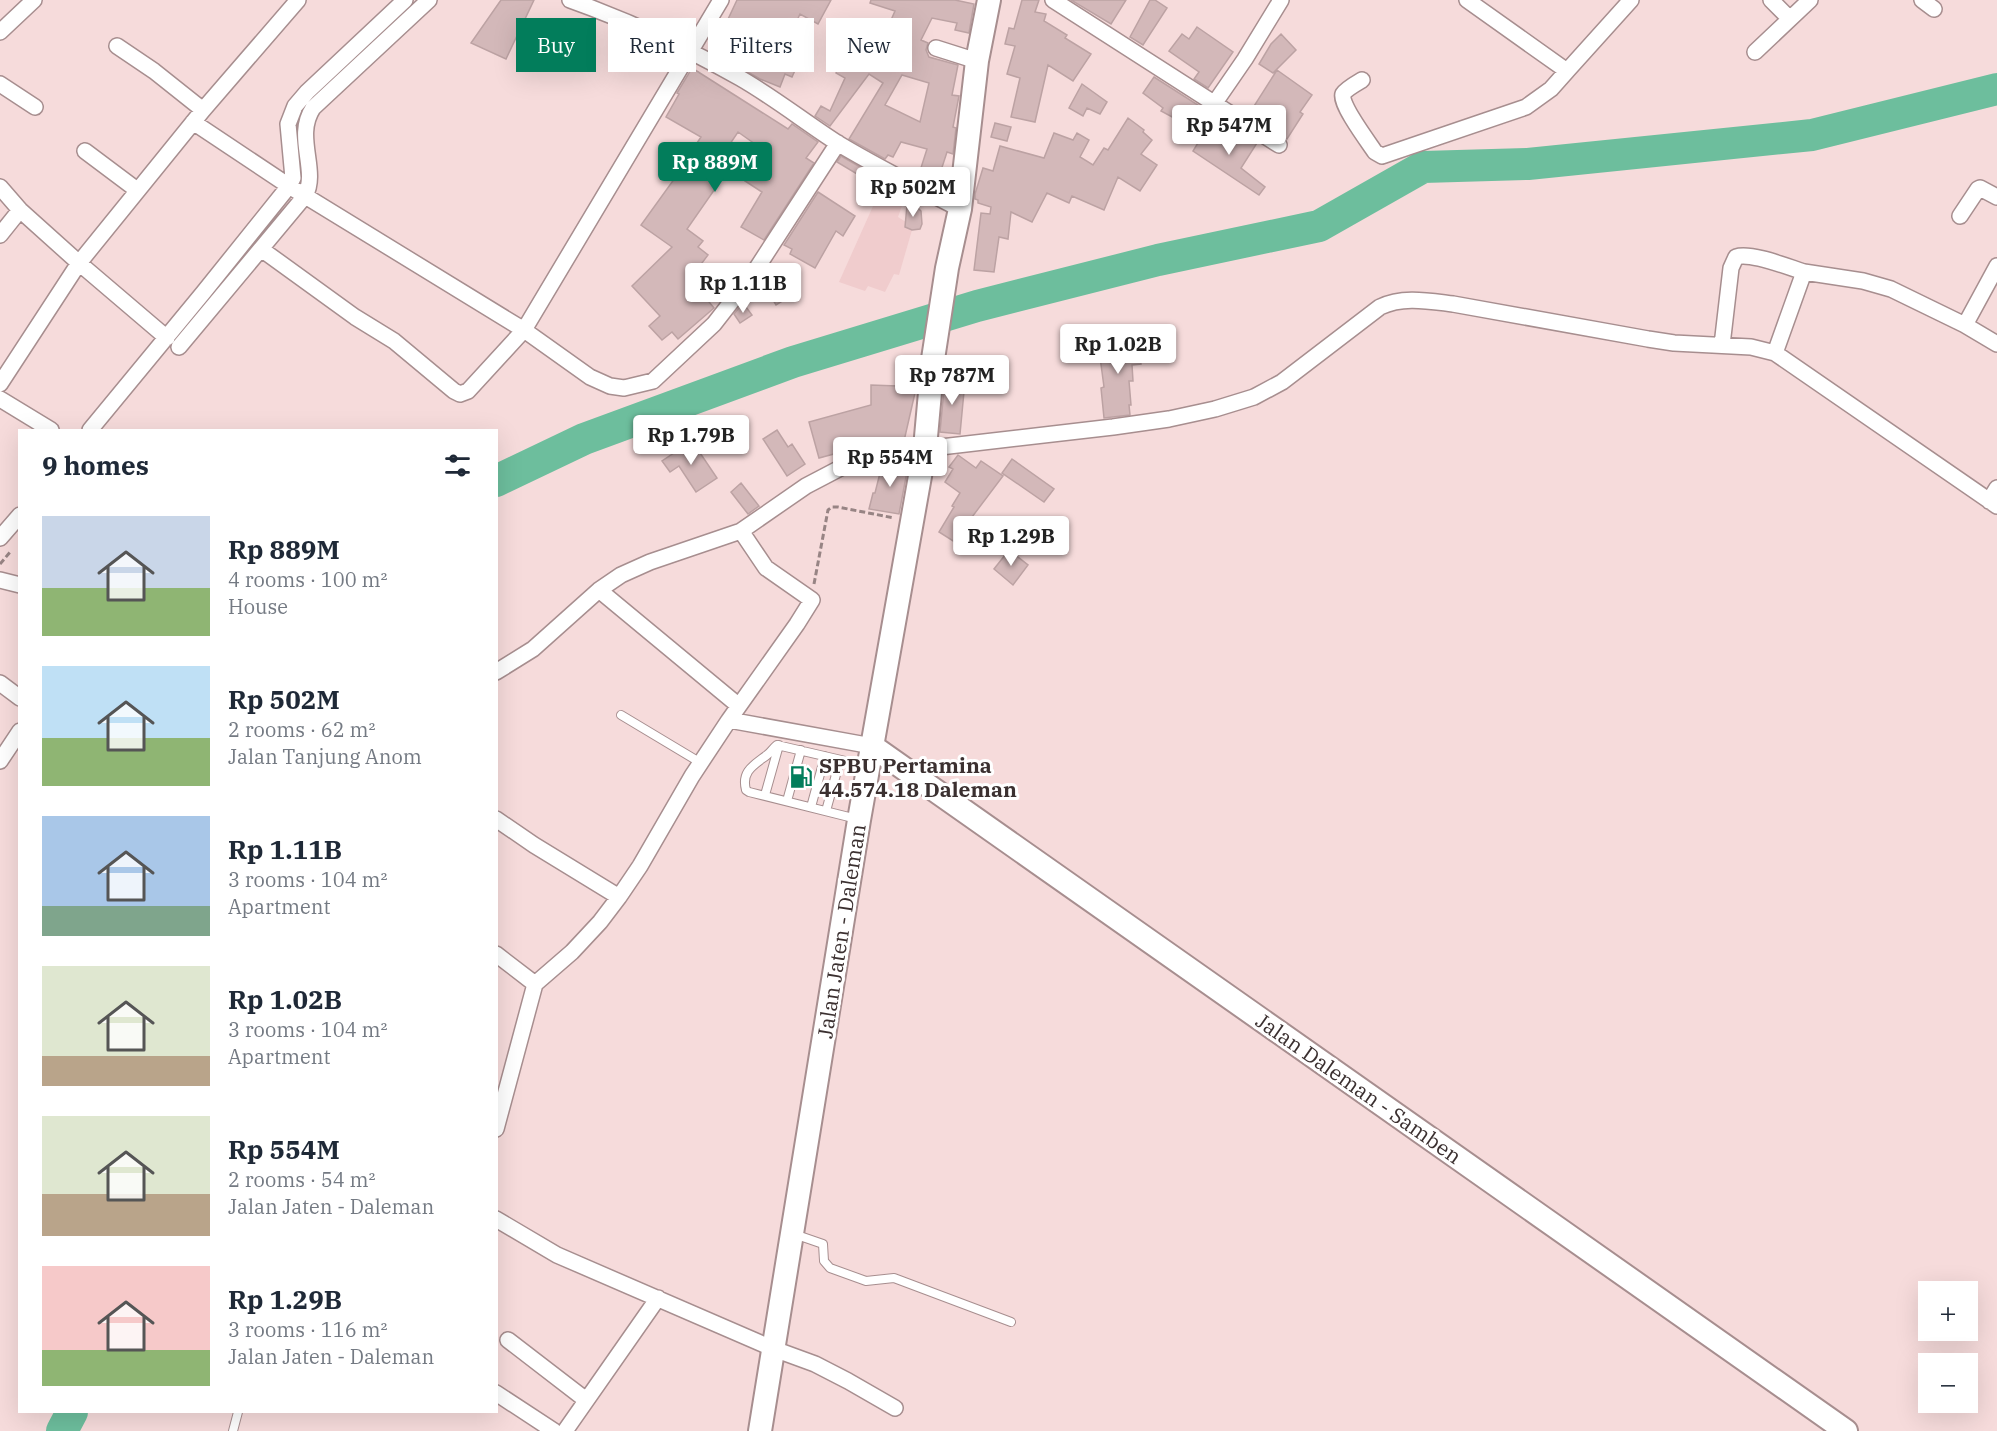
<!DOCTYPE html>
<meta charset="utf-8">
<style>
:root{--surface:#fff;--page:#f6f6f7;--text:#1f2937;--muted:#747a83;--accent:#027d5b}
body{margin:0;font-family:"IBM Plex Serif",serif;background:var(--page);color:var(--text);height:100vh;display:flex;flex-direction:column;font-size:22px;white-space:nowrap}
*{box-sizing:border-box;margin:0}
p{font-size:20px;color:var(--muted)}
.icon{flex:none;width:33px;height:33px;fill:none;stroke:currentColor;stroke-width:2;stroke-linecap:round;stroke-linejoin:round}
.map{position:relative;flex:1;overflow:hidden}
.side{position:absolute;left:18px;top:429px;width:480px;height:984px;display:flex;flex-direction:column;background:var(--surface);border-radius:0px;box-shadow:0 6px 24px #0002}
.side>*{flex:none}
.guide{position:absolute;left:516px;top:18px;width:570px;height:54px;display:flex;gap:12px}
.controls{position:absolute;left:1918px;top:1281px;display:grid;gap:12px}
.controls a{display:grid;place-items:center;width:60px;height:60px;border-radius:0px;background:var(--surface);box-shadow:0 6px 24px #0002;font-size:30px}
.price{position:absolute;translate:-50% -51px;padding:0 14px;border-radius:6px;background:#fff;color:#222;font-size:20px;line-height:39px;filter:drop-shadow(0 2px 3px #0008)}
.price::after{content:'';position:absolute;left:50%;top:36px;width:18px;height:14px;margin-left:-9px;background:inherit;clip-path:polygon(0 0,100% 0,50% 100%)}
.price.on{background:var(--accent);color:#fff}
ul{padding:0;list-style:none}
li{display:flex;align-items:center;gap:18px;height:150px;padding:0 24px}
li span{display:grid;place-items:center;flex:none;width:168px;height:120px;border-radius:0px;color:#555}
li>.icon{margin-inline-start:auto}
span .icon{width:72px;height:72px;fill:#fffc;stroke-width:1}
li b{font-size:26px}
h2{display:flex;justify-content:space-between;align-items:center;height:72px;padding:0 24px;font-size:26px}
.tag{padding:0 21px;border-radius:0px;background:var(--surface);box-shadow:0 6px 24px #0002;font-size:21px;line-height:54px}
.tag.on{background:var(--accent);color:#fff}
.map>svg:first-child{display:block}
</style>
<div class="map">
<svg width="1997" height="1431" viewBox="0 0 1997 1431">
<rect width="100%" height="100%" fill="#f6dbdb"/>
<path fill="#f0cccd" d="M 878,195 L 902,206 L 898,217 L 906,222 L 912,230 L 899,275 L 894,274 L 885,292 L 868,286 L 865,291 L 839,282 Z"/>
<g fill="none" stroke-linecap="round" stroke-linejoin="round">
<path stroke="#6dbe9d" stroke-width="32" d="M 496,481 L 584,439 L 793,362 L 977,306 L 1158,260 L 1319,226 L 1423,167 L 1528,164 L 1812,135 L 1997,89
M 62,1431 L 72,1412"/>
</g>
<path fill="#d3b8b9" stroke="#bca2a3" stroke-width="1.5" fill-rule="evenodd" d="M 501,0 L 534,0 L 506,59 L 471,43 Z
M 737,0 L 831,0 L 818,24 L 800,14 L 788,40 L 805,48 L 792,77 L 785,74 L 780,87 L 760,79 L 709,50 L 720,31 L 722,32 Z
M 871,0 L 955,0 L 974,4 L 969,33 L 955,30 L 957,23 L 932,18 L 921,40 L 928,43 L 926,50 L 929,57 L 958,65 L 952,95 L 959,96 L 953,127 L 956,128 L 953,154 L 947,152 L 936,186 L 918,177 L 927,149 L 901,142 L 893,157 L 888,155 L 885,159 L 849,139 L 883,83 L 869,74 L 830,126 L 815,116 L 821,106 L 830,111 L 845,78 L 836,73 L 845,55 L 848,57 L 854,45 L 875,56 L 895,11 L 870,3 ZM 902,75 L 929,83 L 920,122 L 885,105 Z
M 1022,0 L 1039,0 L 1035,12 L 1046,14 L 1044,21 L 1067,35 L 1065,38 L 1091,54 L 1073,81 L 1048,65 L 1035,122 L 1011,117 L 1020,78 L 1007,74 L 1015,46 L 1005,44 L 1009,28 L 1014,29 Z
M 1071,0 L 1126,0 L 1111,24 Z
M 1150,0 L 1155,0 L 1167,8 L 1143,45 L 1130,37 Z
M 1197,27 L 1233,52 L 1208,88 L 1194,79 L 1199,72 L 1169,51 L 1182,34 L 1189,39 Z
M 1281,34 L 1296,50 L 1273,73 L 1259,64 L 1271,44 Z
M 692,68 L 788,129 L 792,124 L 818,142 L 806,158 L 814,163 L 764,240 L 741,227 L 762,192 L 745,181 L 765,151 L 738,132 L 713,169 L 716,171 L 709,181 L 717,186 L 687,229 L 703,241 L 698,247 L 708,255 L 690,279 L 714,308 L 678,339 L 672,332 L 662,340 L 649,326 L 660,316 L 632,286 L 672,247 L 641,225 L 680,171 L 679,170 L 701,137 L 666,117 L 679,94 L 677,93 Z
M 1277,70 L 1312,95 L 1300,112 L 1303,114 L 1287,139 L 1249,114 Z
M 1154,77 L 1212,114 L 1204,127 L 1178,111 L 1174,118 L 1161,111 L 1163,108 L 1143,93 Z
M 1082,84 L 1107,102 L 1100,114 L 1087,108 L 1083,116 L 1069,108 Z
M 1128,118 L 1144,130 L 1143,132 L 1152,140 L 1141,154 L 1157,165 L 1140,191 L 1118,177 L 1104,210 L 1072,196 L 1069,203 L 1047,193 L 1032,222 L 1011,212 L 1008,239 L 999,237 L 994,272 L 974,270 L 981,213 L 990,214 L 991,207 L 978,203 L 978,200 L 975,199 L 975,194 L 983,168 L 993,171 L 1000,146 L 1044,158 L 1054,133 L 1073,140 L 1077,133 L 1089,140 L 1080,157 L 1093,165 L 1104,148 L 1108,150 Z
M 995,123 L 1011,127 L 1007,141 L 991,137 Z
M 1207,128 L 1227,140 L 1235,128 L 1257,143 L 1241,168 L 1265,187 L 1259,195 L 1193,151 Z
M 841,156 L 876,176 L 872,183 L 837,162 Z
M 818,192 L 855,216 L 843,236 L 836,231 L 815,268 L 790,254 L 792,249 L 784,245 Z
M 907,205 L 916,206 L 921,211 L 922,224 L 920,229 L 912,230 L 905,227 Z
M 777,269 L 792,295 L 776,305 L 761,280 Z
M 743,303 L 752,315 L 740,323 L 734,314 Z
M 1137,338 L 1141,364 L 1132,365 L 1133,381 L 1129,381 L 1131,405 L 1129,405 L 1130,415 L 1104,418 L 1101,388 L 1104,387 L 1098,342 L 1112,340 L 1113,342 Z
M 945,379 L 965,381 L 960,434 L 940,432 Z
M 900,381 L 917,384 L 904,441 L 888,443 L 889,439 L 819,458 L 809,422 L 871,405 L 871,385 L 898,386 Z
M 777,430 L 788,447 L 792,444 L 805,464 L 787,476 L 763,439 Z
M 692,441 L 717,478 L 696,492 L 679,466 L 670,472 L 662,461 Z
M 958,455 L 976,468 L 981,461 L 1003,476 L 969,521 L 984,531 L 972,553 L 939,532 L 954,507 L 952,506 L 960,493 L 945,482 L 953,469 L 949,467 Z
M 1012,459 L 1054,489 L 1044,502 L 1002,473 Z
M 909,461 L 899,514 L 869,509 L 873,493 L 875,493 L 882,465 Z
M 741,483 L 759,506 L 748,514 L 731,492 Z
M 1009,550 L 1028,565 L 1013,585 L 994,569 Z"/>
<g fill="none" stroke-linecap="round" stroke-linejoin="round">
<g stroke="#a78e8f" stroke-width="10">
<path id="lane" d="M 621,715 L 701,763
M 765,795 L 779,745
M 787,801 L 801,750
M 811,807 L 825,756
M 826,811 L 840,760
M 857,819 L 749,792 L 746,790 C 741,771 754,765 767,755 C 771,752 773,748 777,745 L 867,766
M 794,1234 L 823,1244 L 824,1261 L 830,1268 L 866,1281 L 894,1278 L 1011,1322
M 233,1431 L 238,1412"/>
</g>
<g stroke="#a78e8f" stroke-width="18">
<path id="street" d="M 570,0 C 629,21 685,47 740,78 C 775,98 806,123 839,144 C 879,168 919,188 960,209
M 1053,0 L 1279,145
M 1467,0 L 1567,71 L 1631,0
M 1771,0 L 1790,19
M 1922,0 L 1934,9
M 0,32 L 34,0
M 117,46 L 154,71 L 203,110
M 936,48 L 977,61
M 1755,52 L 1810,0
M 1362,80 C 1357,83 1346,89 1343,94 C 1339,103 1369,143 1375,152 L 1382,156 L 1526,107 L 1551,89 L 1567,71
M 0,84 L 35,107
M 1214,104 L 1245,59 L 1281,0
M 193,122 L 289,186 L 524,330 L 590,377 L 610,386 L 624,388 L 653,381 L 714,324 L 753,274 L 838,143
M 85,151 L 137,190
M 0,187 L 20,210 L 79,263 L 203,110 L 298,0
M 1960,216 L 1978,189 L 1980,188 L 1997,197
M 0,235 L 20,210
M 261,249 L 355,317 L 394,341 L 454,391 L 460,394 L 468,391 L 524,330 L 721,0
M 1965,325 L 1997,266
M 1722,345 L 1731,268 L 1736,257 C 1751,252 1788,267 1804,272
M 179,347 L 305,196 C 319,170 294,137 313,108 L 429,0
M 1775,353 L 1804,272 L 1863,281 L 1891,289 L 1965,325 L 1997,344
M 0,384 L 79,263 L 167,338
M 0,399 L 51,430
M 90,430 L 203,293 L 289,186 L 293,178 L 288,124 L 295,106 L 307,92 L 405,0
M 1989,501 L 1997,488
M 0,538 L 20,515
M 0,580 L 20,585
M 599,590 L 739,706
M 496,672 L 533,649 L 599,590 L 621,575 L 650,562 L 741,531 L 806,486 L 848,464 L 889,453 L 1113,427 L 1169,419 L 1215,409 L 1254,397 L 1282,382 L 1380,307 C 1403,296 1428,301 1453,304 L 1648,339 L 1674,343 L 1751,347 L 1775,353 L 1997,506
M 0,683 L 20,698
M 729,720 L 872,746
M 0,761 L 20,731
M 496,819 L 534,845 L 619,897
M 496,954 L 535,984
M 496,1129 L 535,984 L 572,952 L 600,922 L 619,897 L 640,866 L 692,776 L 729,720 L 797,624 L 812,600 L 766,568 L 741,531
M 496,1219 L 557,1255 L 774,1349 L 815,1364 L 848,1381 L 895,1408
M 508,1340 L 586,1400
M 496,1393 L 554,1431
M 565,1431 L 658,1298"/>
</g>
<g stroke="#a78e8f" stroke-width="26">
<path id="secondary" d="M 872,746 L 1846,1431
M 760,1431 L 859,820 L 925,448 L 933,359 L 947,268 L 960,209 L 977,61 L 989,0"/>
</g>
<path stroke="#978484" stroke-width="3" stroke-dasharray="6 3" stroke-linecap="butt" d="M 0,564 L 11,551
M 814,584 L 828,510 L 832,507 L 838,507 L 894,518"/>
<use href="#lane" stroke="#fff" stroke-width="8"/>
<use href="#street" stroke="#fff" stroke-width="15"/>
<use href="#secondary" stroke="#fff" stroke-width="22"/>
</g>
<defs>
<g id="fuel-bare" transform="scale(1.8)"><path d="M-5.5-6h7V0h2V4h1.3V-2.5L3-4.5l.8-.8L6-3V5H2.5V1h-1V6h-7ZM-4.2-4.7v3.2H.2V-4.7Z" fill="#027d5b" stroke="#fff" stroke-width="2.5" paint-order="stroke"/></g>
</defs>
<g fill-rule="evenodd">
<use href="#fuel-bare" x="801" y="777"/>
</g>
<g text-anchor="middle" dominant-baseline="central" stroke-width="6" stroke-linejoin="round" paint-order="stroke">
<g font-size="21" font-weight="bold" fill="#3b3030" stroke="#fff" text-anchor="start">
<text x="819" y="765">SPBU Pertamina<tspan x="819" dy="24">44.574.18 Daleman</tspan></text>
</g>
<g font-size="21" fill="#3b3030" stroke="#fff">
<text transform="translate(841 931) rotate(-81)">Jalan Jaten - Daleman</text>
<text transform="translate(1359 1088) rotate(35)">Jalan Daleman - Samben</text>
</g>
</g>
</svg>
<div class="controls">
<a>+</a>
<a>−</a>
</div>
<b class="price" style="left:1229px;top:156px">Rp 547M</b>
<b class="price on" style="left:715px;top:193px">Rp 889M</b>
<b class="price" style="left:913px;top:218px">Rp 502M</b>
<b class="price" style="left:743px;top:314px">Rp 1.11B</b>
<b class="price" style="left:1118px;top:375px">Rp 1.02B</b>
<b class="price" style="left:952px;top:406px">Rp 787M</b>
<b class="price" style="left:691px;top:466px">Rp 1.79B</b>
<b class="price" style="left:890px;top:488px">Rp 554M</b>
<b class="price" style="left:1011px;top:567px">Rp 1.29B</b>
<div class="guide">
<a class="tag on">Buy</a>
<a class="tag">Rent</a>
<a class="tag">Filters</a>
<a class="tag">New</a>
</div>
<section class="side">
<h2>9 homes<svg class="icon" aria-label="filters" viewBox="0 0 24 24"><path d="M4 7h16M4 17h16"/><circle cx="9" cy="7" r="2"/><circle cx="15" cy="17" r="2"/></svg></h2>
<ul>
<li><span style="background:linear-gradient(#c9d6e8 60%,#8fb573 0)"><svg class="icon" aria-label="home" viewBox="0 0 24 24"><path d="M3 11l9-7 9 7M6 9v11h12V9"/></svg></span><div><b>Rp 889M</b><p>4 rooms · 100 m²</p><p>House</p></div></li>
<li><span style="background:linear-gradient(#bfe0f5 60%,#8fb573 0)"><svg class="icon" aria-label="home" viewBox="0 0 24 24"><path d="M3 11l9-7 9 7M6 9v11h12V9"/></svg></span><div><b>Rp 502M</b><p>2 rooms · 62 m²</p><p>Jalan Tanjung Anom</p></div></li>
<li><span style="background:linear-gradient(#a9c7e8 75%,#7fa58c 0)"><svg class="icon" aria-label="home" viewBox="0 0 24 24"><path d="M3 11l9-7 9 7M6 9v11h12V9"/></svg></span><div><b>Rp 1.11B</b><p>3 rooms · 104 m²</p><p>Apartment</p></div></li>
<li><span style="background:linear-gradient(#dfe7d0 75%,#b9a48a 0)"><svg class="icon" aria-label="home" viewBox="0 0 24 24"><path d="M3 11l9-7 9 7M6 9v11h12V9"/></svg></span><div><b>Rp 1.02B</b><p>3 rooms · 104 m²</p><p>Apartment</p></div></li>
<li><span style="background:linear-gradient(#dfe7d0 65%,#b9a48a 0)"><svg class="icon" aria-label="home" viewBox="0 0 24 24"><path d="M3 11l9-7 9 7M6 9v11h12V9"/></svg></span><div><b>Rp 554M</b><p>2 rooms · 54 m²</p><p>Jalan Jaten - Daleman</p></div></li>
<li><span style="background:linear-gradient(#f6c9c9 70%,#8fb573 0)"><svg class="icon" aria-label="home" viewBox="0 0 24 24"><path d="M3 11l9-7 9 7M6 9v11h12V9"/></svg></span><div><b>Rp 1.29B</b><p>3 rooms · 116 m²</p><p>Jalan Jaten - Daleman</p></div></li>
</ul>
</section>
</div>
